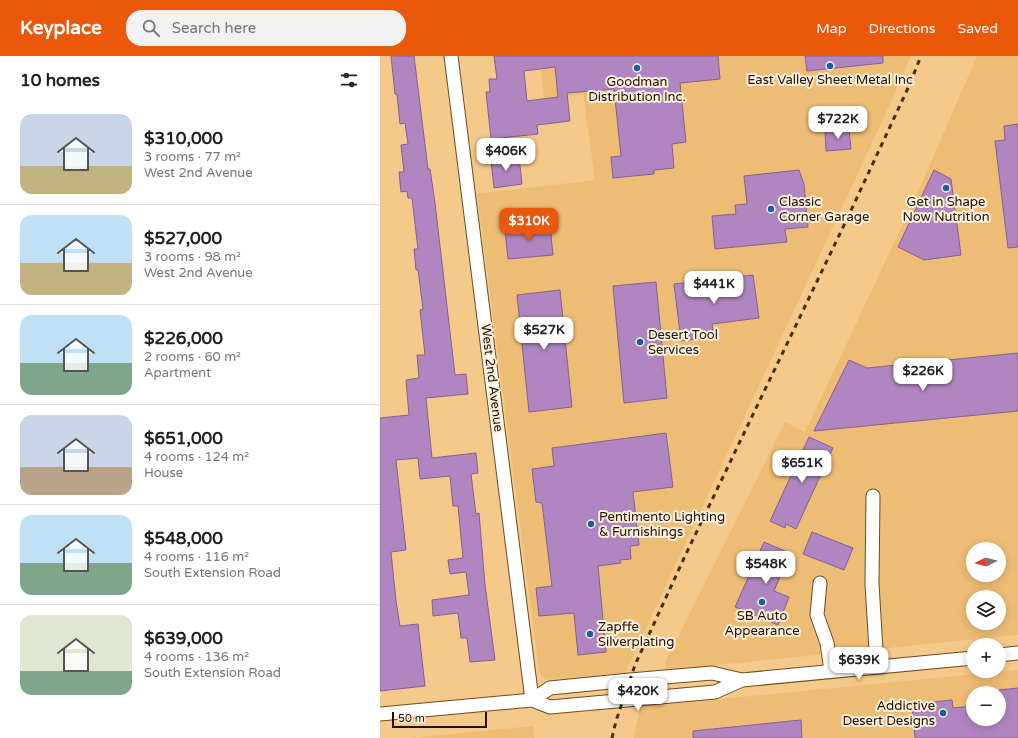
<!DOCTYPE html>
<meta charset="utf-8">
<style>
:root{--surface:#fff;--page:#f2f2f2;--text:#222;--muted:#767676;--line:#e0e0e0;--accent:#ea580c}
body{margin:0;font-family:"Varela Round",sans-serif;background:var(--page);color:var(--text);height:100vh;display:flex;flex-direction:column;font-size:15px;white-space:nowrap}
*{box-sizing:border-box;margin:0}
p{font-size:13px;color:var(--muted)}
.icon{flex:none;width:22px;height:22px;fill:none;stroke:currentColor;stroke-width:2;stroke-linecap:round;stroke-linejoin:round}
.map{position:relative;flex:1;overflow:hidden}
.side{display:flex;flex-direction:column;background:var(--surface);width:380px}
.side>*{flex:none}
.needle{width:26px;rotate:264deg}
.buttons{position:absolute;left:586px;top:486px;display:grid;gap:8px}
.buttons a{display:grid;place-items:center;width:40px;height:40px;border-radius:50%;background:var(--surface);box-shadow:0 2px 10px #0003;font-size:20px}
.scale{position:absolute;left:12px;bottom:10px;width:95px;box-sizing:border-box;padding-left:4px;border:2px solid #211100;border-top:0;font-size:11px;line-height:14px;white-space:nowrap;color:#211100;-webkit-text-stroke:3px #fdf0dd;paint-order:stroke}
.price{position:absolute;translate:-50% -34px;padding:0 9px;border-radius:8px;background:#fff;color:#222;font-size:13px;line-height:26px;filter:drop-shadow(0 1px 2px #0008)}
.price::after{content:'';position:absolute;left:50%;top:24px;width:12px;height:9px;margin-left:-6px;background:inherit;clip-path:polygon(0 0,100% 0,50% 100%)}
.price.selected{background:var(--accent);color:#fff}
ul{padding:0;list-style:none}
li{display:flex;align-items:center;gap:12px;height:100px;padding:0 20px}
li+li{border-top:1px solid var(--line)}
li span{display:grid;place-items:center;flex:none;width:112px;height:80px;border-radius:12px;color:#555}
li>.icon{margin-inline-start:auto}
span .icon{width:48px;height:48px;fill:#fffc;stroke-width:1}
li b{font-size:17px}
h2{display:flex;justify-content:space-between;align-items:center;height:48px;padding:0 20px;font-size:17px}
header{display:flex;align-items:center;gap:24px;box-sizing:border-box;height:56px;padding:0 20px;background:var(--accent);color:#fff}
header strong{font-size:19px}
nav{display:flex;gap:22px;margin-inline-start:auto;font-size:14px}
.search{width:280px;height:36px;background:var(--page);display:flex;align-items:center;gap:10px;box-sizing:border-box;padding:0 14px;border-radius:16px;color:var(--muted);font-size:15px}
main{display:flex;flex:1;min-height:0}
.map>svg:first-child{display:block}
</style>
<header>
<strong>Keyplace</strong>
<div class="search"><svg class="icon" aria-label="search" viewBox="0 0 24 24"><circle cx="10" cy="10" r="6"/><path d="M15 15l6 6"/></svg>Search here</div>
<nav><a>Map</a><a>Directions</a><a>Saved</a></nav>
</header>
<main>
<section class="side">
<h2>10 homes<svg class="icon" aria-label="filters" viewBox="0 0 24 24"><path d="M4 7h16M4 17h16"/><circle cx="9" cy="7" r="2"/><circle cx="15" cy="17" r="2"/></svg></h2>
<ul>
<li><span style="background:linear-gradient(#c9d6e8 65%,#c2b280 0)"><svg class="icon" aria-label="home" viewBox="0 0 24 24"><path d="M3 11l9-7 9 7M6 9v11h12V9"/></svg></span><div><b>$310,000</b><p>3 rooms · 77 m²</p><p>West 2nd Avenue</p></div></li>
<li><span style="background:linear-gradient(#bfe0f5 60%,#c2b280 0)"><svg class="icon" aria-label="home" viewBox="0 0 24 24"><path d="M3 11l9-7 9 7M6 9v11h12V9"/></svg></span><div><b>$527,000</b><p>3 rooms · 98 m²</p><p>West 2nd Avenue</p></div></li>
<li><span style="background:linear-gradient(#bfe0f5 60%,#7fa58c 0)"><svg class="icon" aria-label="home" viewBox="0 0 24 24"><path d="M3 11l9-7 9 7M6 9v11h12V9"/></svg></span><div><b>$226,000</b><p>2 rooms · 60 m²</p><p>Apartment</p></div></li>
<li><span style="background:linear-gradient(#c9d6e8 65%,#b9a48a 0)"><svg class="icon" aria-label="home" viewBox="0 0 24 24"><path d="M3 11l9-7 9 7M6 9v11h12V9"/></svg></span><div><b>$651,000</b><p>4 rooms · 124 m²</p><p>House</p></div></li>
<li><span style="background:linear-gradient(#bfe0f5 60%,#7fa58c 0)"><svg class="icon" aria-label="home" viewBox="0 0 24 24"><path d="M3 11l9-7 9 7M6 9v11h12V9"/></svg></span><div><b>$548,000</b><p>4 rooms · 116 m²</p><p>South Extension Road</p></div></li>
<li><span style="background:linear-gradient(#dfe7d0 70%,#7fa58c 0)"><svg class="icon" aria-label="home" viewBox="0 0 24 24"><path d="M3 11l9-7 9 7M6 9v11h12V9"/></svg></span><div><b>$639,000</b><p>4 rooms · 136 m²</p><p>South Extension Road</p></div></li>
</ul>
</section>
<div class="map">
<svg width="638" height="682" viewBox="0 0 638 682">
<rect width="100%" height="100%" fill="#f5c989"/>
<path fill="#edbd75" fill-rule="evenodd" d="M 159,0 L 531,0 L 505,59 L 245,617 L 167,624 L 162,621 L 159,614 L 97,138 L 215,124 L 203,38 L 164,43 Z
M 597,0 L 638,0 L 638,579 L 286,614 L 285,607 L 405,366 L 425,376 L 538,136 ZM 593,493 L 619,493 L 619,519 L 593,519 ZM 593,541 L 619,541 L 619,567 L 593,567 Z
M 638,614 L 638,682 L 254,682 L 260,651 ZM 593,637 L 619,637 L 619,663 L 593,663 Z
M 153,670 L 154,682 L 31,682 Z"/>
<path fill="#b086c0" stroke="#865e95" fill-rule="evenodd" d="M 11,0 L 34,0 L 48,113 L 50,113 L 55,147 L 75,319 L 86,318 L 88,338 L 46,342 L 52,402 L 96,397 L 98,417 L 91,418 L 96,458 L 99,457 L 105,529 L 115,604 L 90,606 L 87,582 L 81,582 L 78,557 L 53,560 L 52,544 L 89,539 L 86,516 L 70,518 L 68,504 L 83,502 L 78,450 L 73,450 L 70,420 L 40,423 L 38,402 L 16,404 L 26,494 L 11,496 L 16,545 L 20,570 L 38,568 L 45,630 L 0,635 L 0,362 L 29,359 L 26,324 L 39,322 L 37,299 L 45,299 L 40,254 L 43,253 L 38,214 L 36,214 L 34,193 L 38,193 L 32,142 L 28,142 L 27,135 L 21,136 L 19,116 L 24,116 L 21,89 L 28,88 L 25,67 L 20,68 L 17,38 L 15,38 Z
M 114,0 L 338,0 L 340,23 L 300,27 L 306,86 L 292,88 L 294,112 L 274,114 L 274,118 L 233,122 L 231,101 L 241,100 L 234,33 L 187,37 L 190,65 L 157,69 L 158,78 L 111,83 L 106,36 L 110,36 L 109,23 L 117,23 ZM 175,11 L 178,41 L 147,45 L 144,15 Z
M 425,0 L 503,0 L 503,7 L 427,15 Z
M 638,68 L 638,191 L 628,192 L 615,85 L 625,84 L 624,70 Z
M 469,73 L 471,93 L 446,95 L 445,75 Z
M 139,101 L 142,128 L 114,132 L 111,104 Z
M 419,114 L 424,128 L 428,171 L 405,173 L 407,186 L 335,193 L 332,160 L 356,158 L 355,149 L 367,148 L 364,120 Z
M 554,114 L 571,123 L 581,199 L 544,204 L 518,191 Z
M 170,170 L 173,199 L 128,203 L 125,174 Z
M 373,219 L 379,262 L 332,268 L 334,281 L 301,285 L 294,228 Z
M 276,226 L 287,342 L 244,347 L 233,230 Z
M 180,234 L 192,351 L 149,356 L 137,239 Z
M 638,297 L 638,355 L 434,375 L 469,304 L 487,312 Z
M 286,377 L 293,431 L 253,436 L 259,489 L 250,490 L 251,503 L 240,504 L 241,507 L 218,510 L 226,596 L 198,599 L 194,557 L 159,560 L 156,532 L 172,530 L 162,447 L 156,446 L 152,413 L 174,410 L 172,392 Z
M 429,381 L 453,392 L 416,473 L 406,468 L 405,472 L 390,465 Z
M 432,476 L 473,492 L 464,514 L 423,498 Z
M 384,486 L 414,499 L 408,513 L 404,511 L 394,535 L 409,541 L 398,569 L 355,551 Z
M 638,632 L 638,682 L 535,682 L 532,648 L 572,644 L 573,652 L 593,650 L 593,663 L 619,663 L 619,634 Z
M 421,664 L 422,682 L 313,682 L 313,675 Z"/>
<g fill="none" stroke-linecap="round" stroke-linejoin="round">
<g stroke="#6b4d1c" stroke-width="15">
<path id="minor" d="M 71,0 L 152,644
M 493,440 L 492,528 L 497,611
M 440,527 L 437,559 L 447,587 L 451,615
M 619,599 L 638,597
M 152,644 L 170,632 L 250,624 L 332,617 L 362,624 L 593,602
M 0,658 L 152,644 L 170,651 L 335,636 L 362,624"/>
</g>
<use href="#minor" stroke="#fff" stroke-width="13"/>
<path stroke="#443017" stroke-width="3" stroke-dasharray="5 5" stroke-linecap="butt" d="M 232,682 L 236,665 L 255,609 L 305,500 L 467,163 L 529,30 L 541,0"/>
</g>
<g fill="#1b5cac" stroke="#fdf0dd" stroke-width="1.5">
<circle cx="450" cy="10" r="4"/>
<circle cx="257" cy="12" r="4"/>
<circle cx="566" cy="132" r="4"/>
<circle cx="391" cy="153" r="4"/>
<circle cx="260" cy="286" r="4"/>
<circle cx="211" cy="468" r="4"/>
<circle cx="382" cy="546" r="4"/>
<circle cx="210" cy="578" r="4"/>
<circle cx="563" cy="657" r="4"/>
</g>
<g text-anchor="middle" dominant-baseline="central" stroke-width="4" stroke-linejoin="round" paint-order="stroke">
<g font-size="13" fill="#211100" stroke="#fdf0dd">
<text x="450" y="24">East Valley Sheet Metal Inc</text>
<text x="257" y="26">Goodman<tspan x="257" dy="15">Distribution Inc.</tspan></text>
<text x="399" y="146" text-anchor="start">Classic<tspan x="399" dy="15">Corner Garage</tspan></text>
<text x="566" y="146">Get in Shape<tspan x="566" dy="15">Now Nutrition</tspan></text>
<text x="268" y="279" text-anchor="start">Desert Tool<tspan x="268" dy="15">Services</tspan></text>
<text x="219" y="461" text-anchor="start">Pentimento Lighting<tspan x="219" dy="15">&amp; Furnishings</tspan></text>
<text x="382" y="560">SB Auto<tspan x="382" dy="15">Appearance</tspan></text>
<text x="218" y="571" text-anchor="start">Zapffe<tspan x="218" dy="15">Silverplating</tspan></text>
<text x="555" y="650" text-anchor="end">Addictive<tspan x="555" dy="15">Desert Designs</tspan></text>
</g>
<g font-size="13" fill="#211100" stroke="#fdf0dd">
<text transform="translate(112 322) rotate(83)">West 2nd Avenue</text>
</g>
</g>
</svg>
<div class="buttons">
<a><svg class="needle" viewBox="-14 -14 28 28"><path d="M0-13l5 13h-10z" fill="#e53935"/><path d="M0 13l5-13h-10z" fill="#767676"/></svg></a>
<a><svg class="icon" aria-label="layers" viewBox="0 0 24 24"><path d="M12 4l9 5-9 5-9-5zM3 14l9 5 9-5"/></svg></a>
<a>+</a>
<a>−</a>
</div>
<div class="scale">50 m</div>
<b class="price" style="left:458px;top:84px">$722K</b>
<b class="price" style="left:126px;top:116px">$406K</b>
<b class="price selected" style="left:149px;top:186px">$310K</b>
<b class="price" style="left:334px;top:249px">$441K</b>
<b class="price" style="left:164px;top:295px">$527K</b>
<b class="price" style="left:543px;top:336px">$226K</b>
<b class="price" style="left:422px;top:428px">$651K</b>
<b class="price" style="left:386px;top:529px">$548K</b>
<b class="price" style="left:479px;top:625px">$639K</b>
<b class="price" style="left:258px;top:656px">$420K</b>
</div>
</main>
